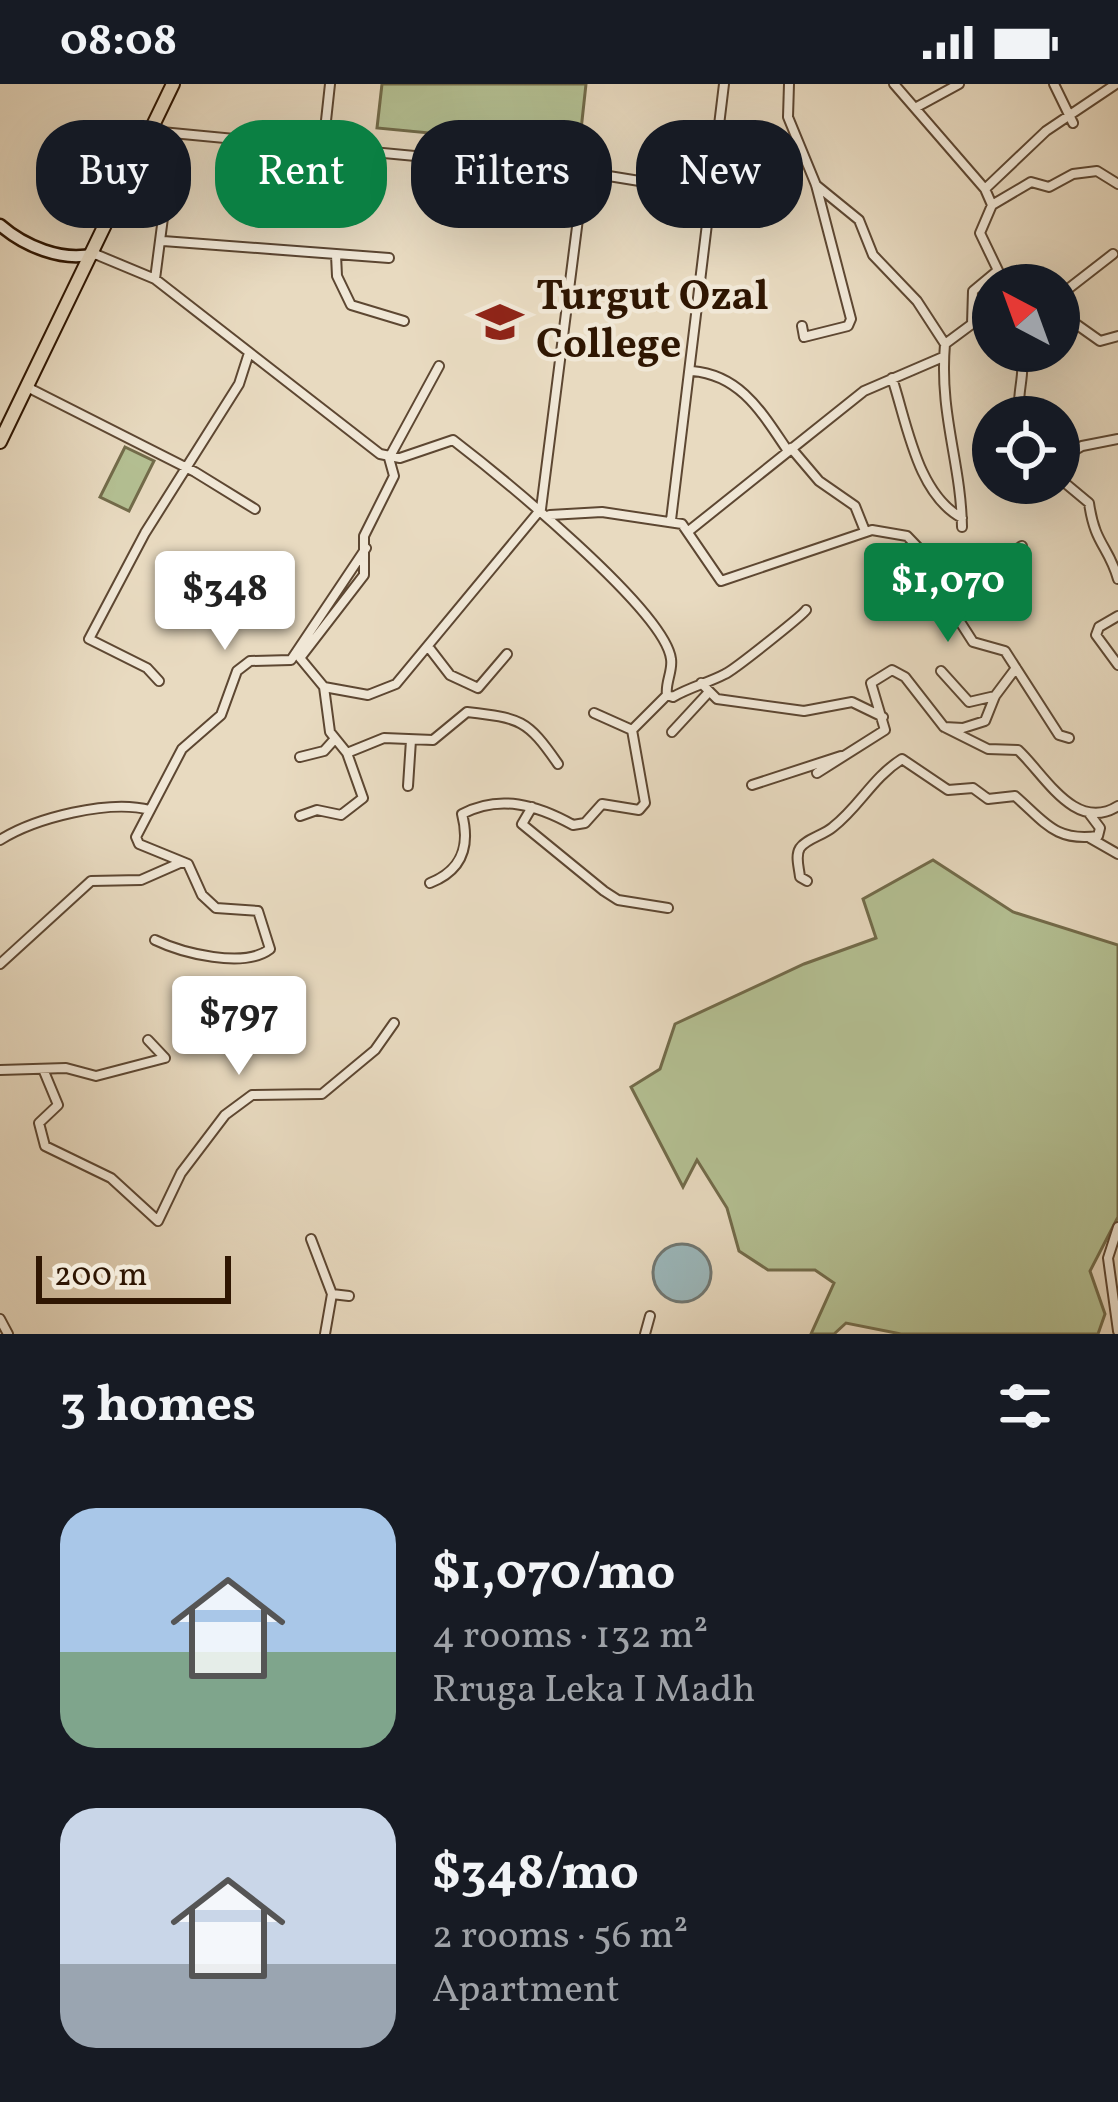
<!DOCTYPE html>
<meta charset="utf-8">
<style>
:root{--surface:#171b24;--page:#242831;--text:#f1f3f6;--muted:#9ea1a6;--accent:#0b8043}
body{margin:0;font-family:Vollkorn,serif;background:var(--page);color:var(--text);height:100vh;display:flex;flex-direction:column;font-size:45px;white-space:nowrap}
*{box-sizing:border-box;margin:0}
p{font-size:39px;color:var(--muted)}
.icon{flex:none;width:66px;height:66px;fill:none;stroke:currentColor;stroke-width:2;stroke-linecap:round;stroke-linejoin:round}
.map{position:relative;height:1250px;overflow:hidden}
.drawer{display:flex;flex-direction:column;background:var(--surface);flex:1}
.drawer>*{flex:none}
.top-card{position:absolute;left:36px;top:36px;width:1047px;height:108px;display:flex;gap:24px}
.needle{width:78px;rotate:319deg}
.tools{position:absolute;left:972px;top:180px;display:grid;gap:24px}
.tools a{display:grid;place-items:center;width:108px;height:108px;border-radius:50%;background:var(--surface);box-shadow:0 12px 48px #0002;font-size:60px}
.scale{position:absolute;left:36px;bottom:30px;width:195px;box-sizing:border-box;padding-left:12px;border:6px solid #2f1602;border-top:0;font-size:33px;line-height:42px;white-space:nowrap;color:#2f1602;-webkit-text-stroke:9px #f0e7d6;paint-order:stroke}
.price{position:absolute;translate:-50% -102px;padding:0 27px;border-radius:12px;background:#fff;color:#222;font-size:39px;line-height:78px;filter:drop-shadow(0 3px 6px #0008)}
.price::after{content:'';position:absolute;left:50%;top:72px;width:36px;height:27px;margin-left:-18px;background:inherit;clip-path:polygon(0 0,100% 0,50% 100%)}
.price.active{background:var(--accent);color:#fff}
ul{padding:0;list-style:none}
li{display:flex;align-items:center;gap:36px;height:300px;padding:0 60px}
li span{display:grid;place-items:center;flex:none;width:336px;height:240px;border-radius:36px;color:#555}
li>.icon{margin-inline-start:auto}
span .icon{width:144px;height:144px;fill:#fffc;stroke-width:1}
li b{font-size:51px}
h2{display:flex;justify-content:space-between;align-items:center;height:144px;padding:0 60px;font-size:51px}
.pill{padding:0 42px;border-radius:48px;background:var(--surface);box-shadow:0 12px 48px #0002;font-size:42px;line-height:108px}
.pill.active{background:var(--accent);color:#fff}
.status{display:flex;justify-content:space-between;align-items:center;height:84px;padding:0 60px;background:var(--surface);direction:ltr}
.status svg{height:33px;fill:currentColor}
.map>svg:first-child{display:block}
</style>
<div class="status"><b>08:08</b><svg viewBox="0 0 49 12"><path d="M0 12V9h3v3zM5 12V6h3v6zM10 12V3h3v9zM15 12V0h3v12zM26 1h20v11H26zM47 4h2v5h-2z"/></svg></div>
<div class="map">
<svg width="1118" height="1250" viewBox="0 0 1118 1250">
<rect width="100%" height="100%" fill="#e8dac0"/>
<filter id="stains"><feTurbulence type="fractalNoise" baseFrequency=".00167" numOctaves="4"/><feColorMatrix values="0 0 0 0 .2 0 0 0 0 .09 0 0 0 0 .02 0 0 0 .5 -.17"/></filter>
<radialGradient id="worn" r=".72"><stop offset=".6" stop-color="#630" stop-opacity="0"/><stop offset="1" stop-color="#630" stop-opacity=".3"/></radialGradient>
<path fill="#b4c093" stroke="#726b4a" stroke-width="3" d="M 382,0 L 586,0 L 577,83 L 512,76 L 513,57 L 377,44 Z
M 125,363 L 154,377 L 129,427 L 100,413 Z
M 933,776 L 1013,828 L 1118,861 L 1118,1133 L 1090,1187 L 1105,1230 L 1098,1250 L 901,1250 L 846,1239 L 834,1250 L 811,1250 L 834,1199 L 815,1186 L 768,1186 L 739,1167 L 727,1124 L 697,1076 L 683,1103 L 631,1003 L 660,985 L 675,940 L 804,880 L 876,854 L 863,815 Z"/>
<path fill="#9bb8bc" stroke="#707772" stroke-width="3" d="M653 1189a29 29 0 1 1 58 0a29 29 0 1 1-58 0Z"/>
<g fill="none" stroke-linecap="round" stroke-linejoin="round">
<g stroke="#5d4732" stroke-width="12">
<path id="minor" d="M 789,0 L 788,33 L 816,101 L 851,235 L 848,242 L 804,253 L 802,242
M 894,0 L 985,105 L 992,121
M 1054,0 L 1073,39
M 915,24 L 959,0
M 151,47 L 584,88 L 658,100 L 710,122
M 323,64 L 330,0
M 816,101 L 859,136 L 873,171 L 917,217 L 945,260
M 985,105 L 1046,47 L 1116,0
M 121,110 L 164,126 L 155,195
M 992,121 L 1031,98 L 1049,103 L 1073,90 L 1097,87 L 1118,100
M 992,121 L 980,149 L 1005,201
M 163,157 L 389,174
M 95,170 L 155,195 L 380,370 L 400,374 L 453,356 C 496,389 665,526 671,575 C 673,587 665,599 667,611
M 336,171 L 337,192 L 351,221 L 404,237
M 1059,212 L 1113,170
M 1059,228 L 1100,257 L 1118,252
M 945,260 C 939,331 961,378 962,443
M 945,260 L 972,240 L 973,207 L 997,187
M 1019,267 C 1028,287 1015,310 1020,333
M 692,287 C 741,291 762,329 788,367
M 892,294 C 907,339 917,410 962,434
M 27,303 L 195,388 L 255,425
M 791,364 L 819,397 L 855,422 L 865,447
M 1059,375 L 1082,362 L 1118,355
M 1059,394 L 1089,419 C 1095,461 1108,461 1118,495
M 550,431 L 602,428 L 682,440 L 721,497 L 872,446 L 907,452 L 955,502 L 955,530 L 973,558 L 1005,567 L 1059,651 L 1069,654
M 671,436 L 724,0
M 690,446 L 864,307 L 943,273
M 955,502 L 1022,462
M 1118,532 L 1099,543 L 1096,551 L 1118,581
M 430,565 L 450,591 L 478,604 L 507,570
M 941,587 L 969,618 L 995,612
M 159,597 L 147,584 L 89,555 L 145,449 L 239,300 L 248,272
M 701,599 L 717,615 L 804,627 L 852,618 L 883,633
M 324,603 L 368,611 L 396,600 L 541,425 L 584,88
M 667,611 L 673,613 C 690,603 708,599 725,590 C 734,586 803,531 806,526
M 594,629 L 632,646
M 944,643 L 988,665 L 1018,666 C 1045,691 1075,749 1118,722
M 632,646 L 667,611
M 672,648 L 708,609
M 347,669 L 384,654 L 433,656 L 467,628 C 520,634 527,635 558,680
M 300,673 L 324,667 L 333,657
M 817,689 L 885,646 L 871,599 L 892,586 L 905,593 L 944,643 L 963,644 L 985,637 L 995,612 L 1016,584
M 752,701 L 841,672
M 408,702 L 411,656
M 532,723 L 522,740 L 604,807 L 618,816 L 668,824
M 300,732 L 317,726 L 341,731 L 363,714 L 347,669 L 330,648 L 324,603 L 300,574 L 364,491 L 364,452 L 394,392 L 389,374 L 439,282
M 1090,754 L 1118,770
M 0,756 C 35,734 109,715 150,726
M 807,797 L 800,793 C 799,783 795,772 800,764 C 806,755 824,751 833,743 C 860,722 872,694 902,675 L 948,706 L 973,704 L 988,715 L 1015,712 C 1045,738 1055,758 1098,752 L 1100,744 L 1088,728
M 430,799 C 463,786 470,761 462,730 C 500,710 537,721 573,741 L 585,739 L 602,720 L 639,726 L 645,719 L 632,646
M 155,856 C 182,869 244,885 270,865 L 258,827 L 216,824 L 202,811 L 188,780 L 139,760 L 136,753 L 182,665 L 221,631 L 237,587 L 250,577 L 291,576 L 366,464
M 0,880 L 91,797 L 141,796 L 182,778
M 43,985 L 58,1021 L 39,1039 L 45,1062 L 111,1094 L 158,1137 L 181,1089 L 225,1031 L 252,1011 L 322,1010 L 375,966 L 394,939
M 0,986 L 66,984 L 96,992 L 165,974 L 148,956
M 1118,1143 L 1108,1174 L 1118,1247
M 311,1155 L 332,1210 L 325,1250
M 332,1210 L 349,1212
M 0,1235 L 8,1250
M 645,1250 L 650,1232"/>
</g>
<g stroke="#2f1602" stroke-width="15">
<path id="secondary" d="M 0,141 C 24,162 62,178 94,170"/>
</g>
<g stroke="#2f1602" stroke-width="16">
<path id="primary" d="M 0,358 L 173,0"/>
</g>
<use href="#minor" stroke="#f0e7d6" stroke-width="8"/>
<use href="#secondary" stroke="#f0e7d6" stroke-width="10"/>
<use href="#primary" stroke="#e8dac0" stroke-width="12"/>
</g>
<defs>
<g id="school-bare" transform="scale(3.6)"><path d="M0-5L7-2L0 1L-7-2ZM-4 1L0 2.5L4 1V4Q0 6-4 4Z" fill="#8f2418" stroke="#f0e7d6" stroke-width="2.5" paint-order="stroke"/></g>
</defs>
<g fill-rule="evenodd">
<use href="#school-bare" x="500" y="238"/>
</g>
<g text-anchor="middle" dominant-baseline="central" stroke-width="9" stroke-linejoin="round" paint-order="stroke">
<g font-size="42" font-weight="bold" fill="#2f1602" stroke="#f0e7d6" text-anchor="start">
<text x="536" y="214">Turgut Ozal<tspan x="536" dy="48">College</tspan></text>
</g>
</g>
<rect width="100%" height="100%" filter="url(#stains)"/>
<rect width="100%" height="100%" fill="url(#worn)"/>
</svg>
<div class="tools">
<a><svg class="needle" viewBox="-14 -14 28 28"><path d="M0-13l5 13h-10z" fill="#e53935"/><path d="M0 13l5-13h-10z" fill="#9ea1a6"/></svg></a>
<a><svg class="icon" aria-label="locate" viewBox="0 0 24 24"><circle cx="12" cy="12" r="6"/><path d="M12 2v4M12 18v4M2 12h4M18 12h4"/></svg></a>
</div>
<div class="scale">200 m</div>
<b class="price active" style="left:948px;top:561px">$1,070</b>
<b class="price" style="left:225px;top:569px">$348</b>
<b class="price" style="left:239px;top:994px">$797</b>
<div class="top-card">
<a class="pill">Buy</a>
<a class="pill active">Rent</a>
<a class="pill">Filters</a>
<a class="pill">New</a>
</div>
</div>
<section class="drawer">
<h2>3 homes<svg class="icon" aria-label="filters" viewBox="0 0 24 24"><path d="M4 7h16M4 17h16"/><circle cx="9" cy="7" r="2"/><circle cx="15" cy="17" r="2"/></svg></h2>
<ul>
<li><span style="background:linear-gradient(#a9c7e8 60%,#7fa58c 0)"><svg class="icon" aria-label="home" viewBox="0 0 24 24"><path d="M3 11l9-7 9 7M6 9v11h12V9"/></svg></span><div><b>$1,070/mo</b><p>4 rooms · 132 m²</p><p>Rruga Leka I Madh</p></div></li>
<li><span style="background:linear-gradient(#c9d6e8 65%,#9aa5b1 0)"><svg class="icon" aria-label="home" viewBox="0 0 24 24"><path d="M3 11l9-7 9 7M6 9v11h12V9"/></svg></span><div><b>$348/mo</b><p>2 rooms · 56 m²</p><p>Apartment</p></div></li>
</ul>
</section>
